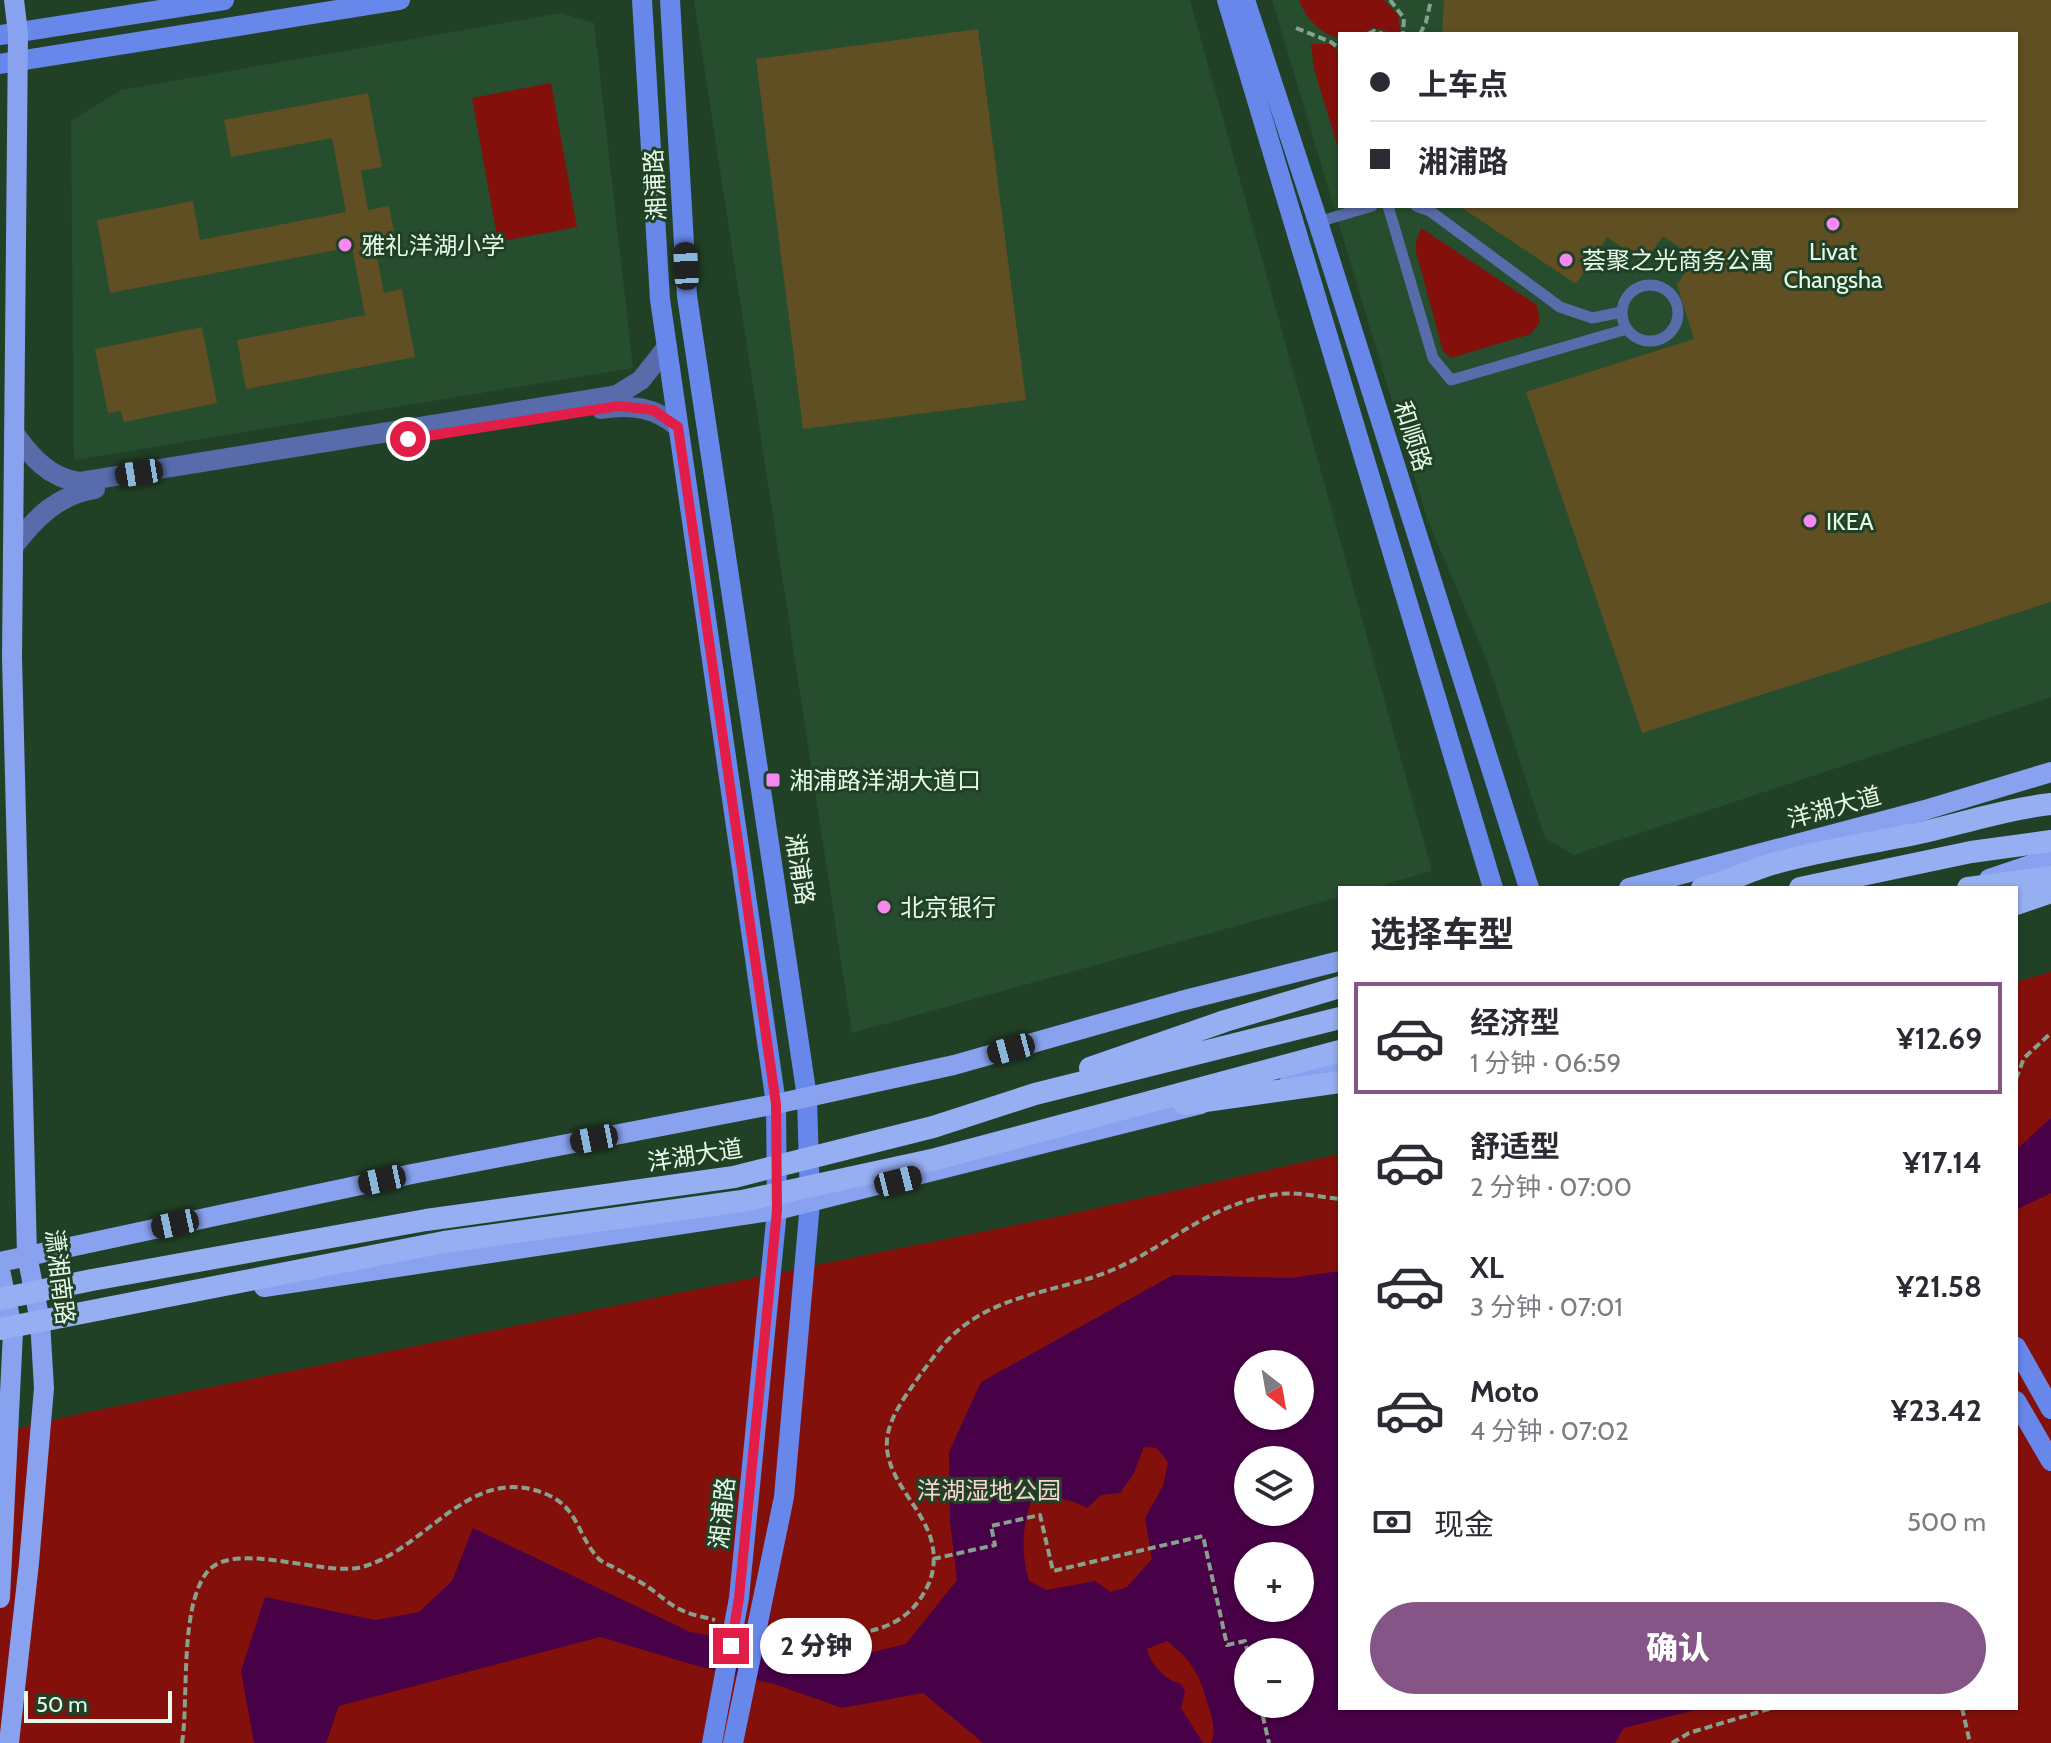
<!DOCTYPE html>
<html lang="zh">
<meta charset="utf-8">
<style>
body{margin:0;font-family:Cabin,"Noto Sans SC",sans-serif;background:#f2f2f3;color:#2b2b33;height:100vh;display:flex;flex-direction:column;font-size:30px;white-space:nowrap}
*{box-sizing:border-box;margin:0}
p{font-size:26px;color:#7c7c81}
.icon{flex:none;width:44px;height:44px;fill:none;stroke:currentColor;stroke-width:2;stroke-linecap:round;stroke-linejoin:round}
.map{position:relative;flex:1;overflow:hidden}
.details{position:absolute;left:1338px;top:886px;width:680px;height:824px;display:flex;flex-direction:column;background:#fff;border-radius:0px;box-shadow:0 2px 6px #0004}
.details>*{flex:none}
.top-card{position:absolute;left:1338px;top:32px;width:680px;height:176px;border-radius:0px;box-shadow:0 2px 6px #0004;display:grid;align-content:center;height:176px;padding:0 32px;background:#fff}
.needle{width:52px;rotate:149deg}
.controls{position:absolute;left:1234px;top:1350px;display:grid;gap:16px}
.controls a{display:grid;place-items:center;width:80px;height:80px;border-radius:50%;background:#fff;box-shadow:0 2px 6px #0004;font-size:40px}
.scale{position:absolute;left:24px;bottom:20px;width:148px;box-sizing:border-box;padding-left:8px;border:4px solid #e7fae9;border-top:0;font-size:22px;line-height:28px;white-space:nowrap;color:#e7fae9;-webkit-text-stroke:6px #214127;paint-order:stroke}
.end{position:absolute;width:36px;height:36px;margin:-18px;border:10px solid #e11d48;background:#fff;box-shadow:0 0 0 4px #fff}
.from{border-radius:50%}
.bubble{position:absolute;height:56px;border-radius:28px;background:#fff;box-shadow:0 2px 6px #0004;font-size:26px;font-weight:800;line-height:56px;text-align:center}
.car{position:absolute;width:24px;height:48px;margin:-24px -12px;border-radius:10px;box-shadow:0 0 6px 2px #0007;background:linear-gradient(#222 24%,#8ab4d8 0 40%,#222 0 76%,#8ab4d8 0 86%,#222 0)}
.top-card b{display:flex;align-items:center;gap:28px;height:76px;font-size:30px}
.top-card b+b{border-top:2px solid #e1e1e2}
.top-card i{width:20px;height:20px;background:#2b2b33}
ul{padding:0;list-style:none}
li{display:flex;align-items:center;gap:24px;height:112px;margin:0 16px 12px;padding:0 16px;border:4px solid transparent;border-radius:0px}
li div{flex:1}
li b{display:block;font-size:30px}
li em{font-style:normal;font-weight:800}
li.current{border-color:#865588}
li>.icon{width:72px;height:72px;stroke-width:1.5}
h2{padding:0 32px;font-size:36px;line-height:96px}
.pay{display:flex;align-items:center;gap:20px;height:88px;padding:0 32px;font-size:30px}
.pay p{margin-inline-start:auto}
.primary-button{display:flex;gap:16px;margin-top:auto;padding:16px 32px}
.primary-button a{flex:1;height:92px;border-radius:48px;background:#865588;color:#fff;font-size:32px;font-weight:800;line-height:92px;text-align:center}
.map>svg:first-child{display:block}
</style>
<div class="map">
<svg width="2051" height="1743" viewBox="0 0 2051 1743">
<rect width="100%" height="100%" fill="#214127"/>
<path fill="#264d2e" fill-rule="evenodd" d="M694,0H1190L1432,871L1372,888H1340V897L852,1033Z
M1272,0H2051V697L1574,855L1545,838L1488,663L1427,518ZM1340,34H2016V206H1340Z
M561,13L594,23L633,368L74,460L71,121L121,90Z"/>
<path fill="#84100b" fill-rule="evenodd" d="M1299,0H1384L1398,15L1401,34L1373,28L1360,34H1340V38C1322,36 1305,17 1299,0Z
M1311,44H1330L1340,52V154L1314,69Z
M551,83L577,227L498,242L472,98Z
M1421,228L1537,305L1540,322L1531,334L1451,358L1443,351L1416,252V242Z
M2051,972V1743H0V1433L83,1413L1075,1213L1340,1154V1708H2016V982ZM1248,1364H1300V1416H1248ZM1248,1460H1300V1512H1248ZM1248,1556H1300V1608H1248ZM1248,1652H1300V1704H1248Z"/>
<path fill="#480047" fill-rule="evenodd" d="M2051,1118V1193L2016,1210V1150Z
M1340,1271V1708H1703L1624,1728L1615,1743H1211C1216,1732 1213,1722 1210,1711C1200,1677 1196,1664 1167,1641L1147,1649C1151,1665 1165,1680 1181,1684L1185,1692L1181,1708L1203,1743H983L923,1693L842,1708L774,1684L694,1665L600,1637L339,1706L326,1743H254L241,1671L265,1597L375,1620L419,1612L452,1581L473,1528L690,1632L810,1652L856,1656L906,1644L957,1580L950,1521L949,1452L981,1382L1173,1275L1291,1278ZM1248,1364H1300V1416H1248ZM1144,1447L1157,1448L1168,1462L1163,1486L1145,1518L1152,1559L1127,1587L1111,1592L1095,1581L1047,1590L1029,1581C1021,1552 1022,1529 1031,1501C1052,1496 1068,1498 1087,1508L1101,1495L1120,1493L1133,1475ZM1248,1460H1300V1512H1248ZM1248,1556H1300V1608H1248ZM1248,1652H1300V1704H1248Z"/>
<path fill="#604f22" d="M1444,0H2051V602L1642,733L1526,392L1694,339L1677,285L1695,258L1663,236L1644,263L1607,237L1576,284L1459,206H2016V34H1442Z
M978,29L1026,400L803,429L756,59Z
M368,93L382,167L361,171L368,210L389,206L397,247L376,251L384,293L402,289L415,357L246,389L237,340L365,315L352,247L110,293L97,220L193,201L200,240L346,212L332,138L231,157L224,120Z
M202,327L217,403L124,422L121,411L108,413L95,349Z"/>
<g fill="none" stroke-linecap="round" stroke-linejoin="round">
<path stroke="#88a18c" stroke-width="4" stroke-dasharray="8 4" stroke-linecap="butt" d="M1390,0L1404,18L1403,34
M1296,28L1331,42L1340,49
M1368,34L1374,31L1383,34
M1420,34L1426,22L1431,0
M2016,1079L2024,1058L2051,1033
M933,1559L995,1545L991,1526L1040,1515L1053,1571L1203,1536L1227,1645L1245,1641L1248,1653
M775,1630C829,1636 898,1645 926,1589C936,1572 936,1549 928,1531C915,1499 880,1471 888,1433C893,1411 908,1393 920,1375C931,1361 942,1344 955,1333C997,1295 1054,1292 1105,1273C1167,1249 1208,1202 1280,1194C1299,1192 1321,1197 1340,1199
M1260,1704L1269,1743
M1962,1708L1970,1743
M182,1743C189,1699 179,1605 208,1571C235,1540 325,1577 362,1567C426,1550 470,1462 546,1494C579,1508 577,1535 598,1558C601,1562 609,1565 613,1567C624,1573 635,1579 645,1585C658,1593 671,1607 686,1612C695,1616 706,1617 715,1620
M1672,1743L1689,1733L1772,1708"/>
<path stroke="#586cab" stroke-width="11" d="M1388,206L1433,358L1451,380L1627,329
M1416,206L1430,211L1560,307L1592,318L1622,312
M1318,222L1372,206
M1622 313a28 28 0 1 1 56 0a28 28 0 1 1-56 0Z"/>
<path stroke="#586cab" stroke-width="20" d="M601,409C631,404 655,407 678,427
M14,433C31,457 50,478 79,482L617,395L641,380L667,347
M13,547C36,517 58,495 95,489"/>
<path stroke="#6887eb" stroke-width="20" d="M642,0L660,299L776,1104L777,1210L739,1598L712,1743
M670,0L687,296L807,1097L810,1203L784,1497L733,1743
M1227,0L1493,888
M1245,0L1318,222L1529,888
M0,35L224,0
M0,64L400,0
M2016,1347L2051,1409
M2016,1401L2051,1461"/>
<path stroke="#88a2ef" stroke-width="20" d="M1989,879L2051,858
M1629,888L1925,810L2051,772
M1290,1081L1340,1068
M0,1262L412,1174L776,1104L954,1065L1181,1001L1340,961
M0,1270L13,1332L0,1598
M264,1287L777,1210L1201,1104
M9,1743L29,1563L44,1388L40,1321L27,1255L12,657L18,33L14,0"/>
<path stroke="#96aef2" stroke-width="22" d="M1702,888C1727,883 1748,871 1772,864C1822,850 1873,843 1924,832C1966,822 2008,809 2051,804
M1800,888L1971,852L2051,841
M1968,888L2051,877
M2016,904L2051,892
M1090,1068L1225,1021L1340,987
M1184,1104L1340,1082
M0,1299L92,1280L426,1220L734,1177L933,1127L1035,1094L1340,1018
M0,1329L444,1242L742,1201L936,1159L1340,1051"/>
</g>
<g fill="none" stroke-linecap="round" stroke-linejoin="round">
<path stroke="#e11d48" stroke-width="10" d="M408,439L619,406L653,410L678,427L776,1104L777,1210L739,1598L731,1646"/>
</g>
<g fill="#f589ef" stroke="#214127" stroke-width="3">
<circle cx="1833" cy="224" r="8"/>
<circle cx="345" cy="245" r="8"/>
<circle cx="1566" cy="260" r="8"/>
<circle cx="1810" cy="521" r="8"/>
<rect x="765" y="772" width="16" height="16" rx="4"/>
<circle cx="884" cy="907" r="8"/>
</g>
<g text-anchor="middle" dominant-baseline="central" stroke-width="6" stroke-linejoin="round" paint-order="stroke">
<g font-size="24" fill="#e7fae9" stroke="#214127">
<text transform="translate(655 185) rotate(-93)">湘浦路</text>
<text transform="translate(1413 436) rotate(72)">和顺路</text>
<text transform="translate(1834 807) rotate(-15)">洋湖大道</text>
<text transform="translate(800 869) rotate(81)">湘浦路</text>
<text transform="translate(695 1155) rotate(-9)">洋湖大道</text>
<text transform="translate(60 1277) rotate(83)">潇湘南路</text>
<text transform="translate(722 1513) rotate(-84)">湘浦路</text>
</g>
<g font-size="24" fill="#e7fae9" stroke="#214127" text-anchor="start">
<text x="361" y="245">雅礼洋湖小学</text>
<text x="1833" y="251" text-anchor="middle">Livat<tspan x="1833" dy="28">Changsha</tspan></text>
<text x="1582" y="260">荟聚之光商务公寓</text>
<text x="1826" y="521">IKEA</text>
<text x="789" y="780">湘浦路洋湖大道口</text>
<text x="900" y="907">北京银行</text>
</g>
<g font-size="24" fill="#f9d6d1" stroke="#214127">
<text x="989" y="1490">洋湖湿地公园</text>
</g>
</g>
</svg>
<div class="controls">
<a><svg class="needle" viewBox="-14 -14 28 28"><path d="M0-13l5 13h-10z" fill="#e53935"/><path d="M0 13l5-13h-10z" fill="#7c7c81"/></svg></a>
<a><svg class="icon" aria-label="layers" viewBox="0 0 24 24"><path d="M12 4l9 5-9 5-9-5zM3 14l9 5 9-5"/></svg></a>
<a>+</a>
<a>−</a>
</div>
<div class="scale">50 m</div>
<i class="end from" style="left:408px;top:439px"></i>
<i class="end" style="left:731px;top:1646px"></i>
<div class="bubble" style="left:760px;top:1618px;width:112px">2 分钟</div>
<i class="car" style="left:686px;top:266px;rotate:357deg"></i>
<i class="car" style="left:139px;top:473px;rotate:261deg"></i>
<i class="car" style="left:1011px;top:1049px;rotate:255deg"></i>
<i class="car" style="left:594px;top:1139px;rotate:259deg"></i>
<i class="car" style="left:382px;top:1180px;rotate:258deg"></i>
<i class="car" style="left:898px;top:1181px;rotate:76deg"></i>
<i class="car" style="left:175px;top:1224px;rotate:258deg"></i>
<div class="top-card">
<b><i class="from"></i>上车点</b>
<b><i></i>湘浦路</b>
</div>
<section class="details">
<h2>选择车型</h2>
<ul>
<li class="current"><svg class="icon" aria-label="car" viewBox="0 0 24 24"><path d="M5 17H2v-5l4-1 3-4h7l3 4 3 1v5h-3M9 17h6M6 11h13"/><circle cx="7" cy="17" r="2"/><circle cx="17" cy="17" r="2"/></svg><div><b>经济型</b><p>1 分钟 · 06:59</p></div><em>¥12.69</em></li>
<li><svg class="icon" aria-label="car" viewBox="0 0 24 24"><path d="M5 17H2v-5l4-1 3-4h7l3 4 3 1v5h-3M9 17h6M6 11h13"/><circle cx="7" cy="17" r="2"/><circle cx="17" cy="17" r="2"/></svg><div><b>舒适型</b><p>2 分钟 · 07:00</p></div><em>¥17.14</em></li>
<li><svg class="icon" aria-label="car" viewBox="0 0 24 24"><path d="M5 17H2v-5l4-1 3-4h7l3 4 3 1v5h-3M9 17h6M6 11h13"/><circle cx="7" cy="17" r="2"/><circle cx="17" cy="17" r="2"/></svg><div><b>XL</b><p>3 分钟 · 07:01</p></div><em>¥21.58</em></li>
<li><svg class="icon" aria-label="car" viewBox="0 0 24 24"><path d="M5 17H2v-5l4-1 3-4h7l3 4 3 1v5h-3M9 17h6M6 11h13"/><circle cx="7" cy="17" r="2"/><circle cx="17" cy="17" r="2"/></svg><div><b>Moto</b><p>4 分钟 · 07:02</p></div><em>¥23.42</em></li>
</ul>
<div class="pay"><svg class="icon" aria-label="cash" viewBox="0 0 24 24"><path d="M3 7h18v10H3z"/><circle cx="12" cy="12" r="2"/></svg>现金<p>500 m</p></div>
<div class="primary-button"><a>确认</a></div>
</section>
</div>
